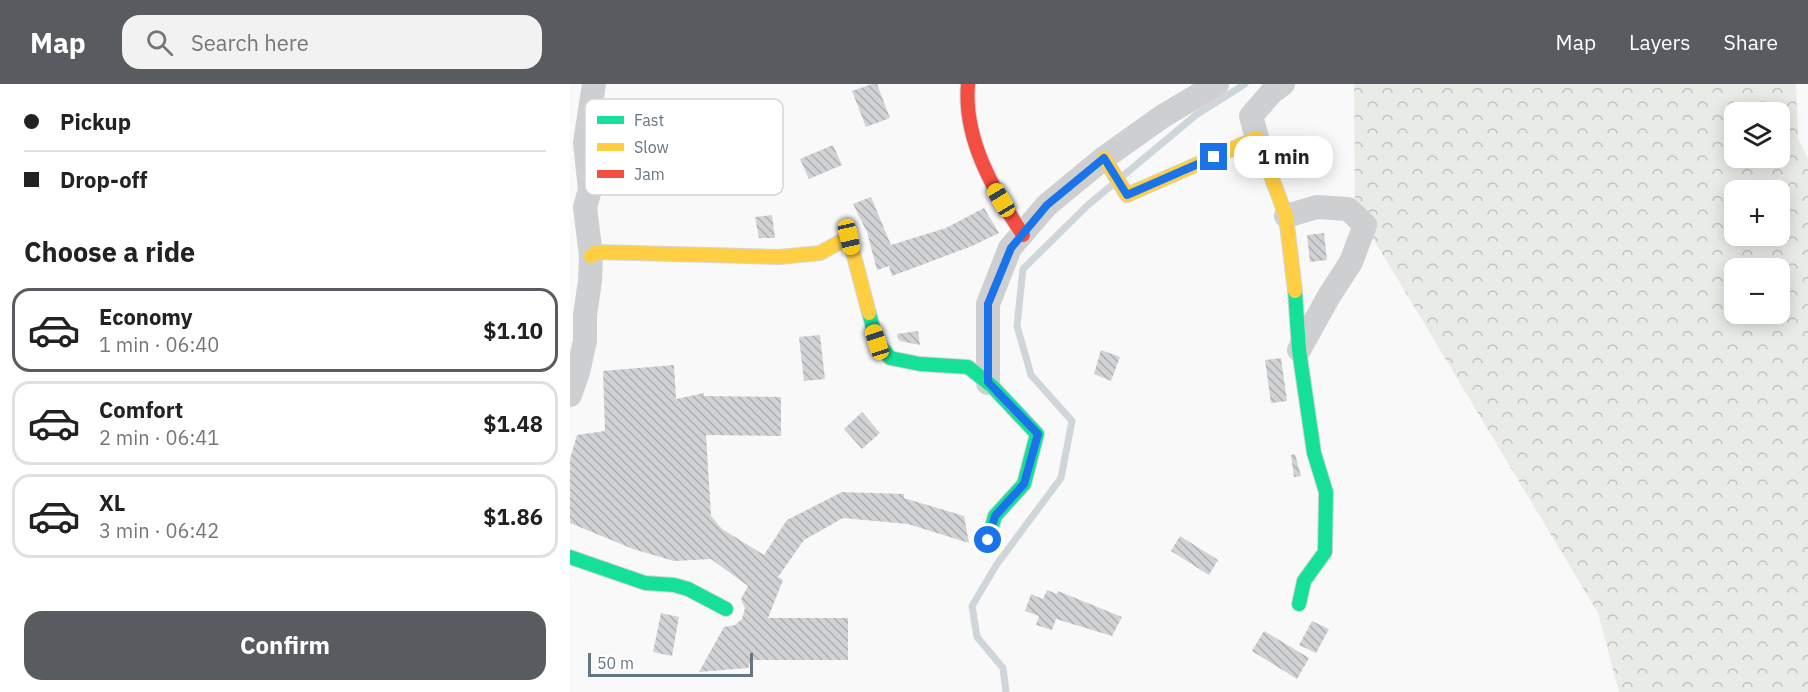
<!DOCTYPE html>
<meta charset="utf-8">
<style>
body{margin:0;font-family:"IBM Plex Sans",sans-serif;background:#f2f2f2;color:#222;height:100vh;display:flex;flex-direction:column;font-size:22px;white-space:nowrap}
*{box-sizing:border-box;margin:0}
p{font-size:20px;color:#767676}
.icon{flex:none;width:33px;height:33px;fill:none;stroke:currentColor;stroke-width:2;stroke-linecap:round;stroke-linejoin:round}
.map{position:relative;flex:1;overflow:hidden}
.details{display:flex;flex-direction:column;background:#fff;width:570px}
.details>*{flex:none}
.banner{display:grid;align-content:center;height:132px;padding:0 24px;background:#fff}
.controls{position:absolute;left:1154px;top:18px;display:grid;gap:12px}
.controls a{display:grid;place-items:center;width:66px;height:66px;border-radius:12px;background:#fff;box-shadow:0 3px 15px #0003;font-size:30px}
.scale{position:absolute;left:18px;bottom:15px;width:165px;box-sizing:border-box;padding-left:6px;border:3px solid #657683;border-top:0;font-size:16px;line-height:21px;white-space:nowrap;color:#657683;-webkit-text-stroke:4px #fff;paint-order:stroke}
.end{position:absolute;width:27px;height:27px;margin:-14px;border:8px solid #1a73e8;background:#fff;box-shadow:0 0 0 3px #fff}
.from{border-radius:50%}
.bubble{position:absolute;height:42px;border-radius:18px;background:#fff;box-shadow:0 3px 15px #0003;font-size:20px;font-weight:700;line-height:42px;text-align:center}
.car{position:absolute;width:18px;height:36px;margin:-18px -9px;border-radius:8px;box-shadow:0 0 4px 2px #0007;background:linear-gradient(#f5c518 24%,#345 0 40%,#f5c518 0 76%,#345 0 86%,#f5c518 0)}
.banner b{display:flex;align-items:center;gap:21px;height:57px;font-size:22px}
.banner b+b{border-top:2px solid #e0e0e0}
.banner i{width:15px;height:15px;background:#222}
ul{padding:0;list-style:none}
li{display:flex;align-items:center;gap:18px;height:84px;margin:0 12px 9px;padding:0 12px;border:3px solid #e0e0e0;border-radius:18px}
li div{flex:1}
li b{display:block;font-size:22px}
li em{font-style:normal;font-weight:700}
li.selected{border-color:#585c60}
li>.icon{width:54px;height:54px;stroke-width:1.5}
h2{padding:0 24px;font-size:27px;line-height:72px}
.button{display:flex;gap:12px;margin-top:auto;padding:12px 24px}
.button a{flex:1;height:69px;border-radius:18px;background:#585c60;color:#fff;font-size:24px;font-weight:700;line-height:69px;text-align:center}
header{display:flex;align-items:center;gap:36px;box-sizing:border-box;height:84px;padding:0 30px;background:#585c60;color:#fff}
header strong{font-size:28px}
nav{display:flex;gap:33px;margin-inline-start:auto;font-size:21px}
.search{width:420px;height:54px;background:#f2f2f2;display:flex;align-items:center;gap:15px;box-sizing:border-box;padding:0 21px;border-radius:18px;color:#767676;font-size:22px}
main{display:flex;flex:1;min-height:0}
.map>svg:first-child{display:block}
</style>
<header>
<strong>Map</strong>
<div class="search"><svg class="icon" aria-label="search" viewBox="0 0 24 24"><circle cx="10" cy="10" r="6"/><path d="M15 15l6 6"/></svg>Search here</div>
<nav><a>Map</a><a>Layers</a><a>Share</a></nav>
</header>
<main>
<section class="details">
<div class="banner">
<b><i class="from"></i>Pickup</b>
<b><i></i>Drop-off</b>
</div>
<h2>Choose a ride</h2>
<ul>
<li class="selected"><svg class="icon" aria-label="car" viewBox="0 0 24 24"><path d="M5 17H2v-5l4-1 3-4h7l3 4 3 1v5h-3M9 17h6M6 11h13"/><circle cx="7" cy="17" r="2"/><circle cx="17" cy="17" r="2"/></svg><div><b>Economy</b><p>1 min · 06:40</p></div><em>$1.10</em></li>
<li><svg class="icon" aria-label="car" viewBox="0 0 24 24"><path d="M5 17H2v-5l4-1 3-4h7l3 4 3 1v5h-3M9 17h6M6 11h13"/><circle cx="7" cy="17" r="2"/><circle cx="17" cy="17" r="2"/></svg><div><b>Comfort</b><p>2 min · 06:41</p></div><em>$1.48</em></li>
<li><svg class="icon" aria-label="car" viewBox="0 0 24 24"><path d="M5 17H2v-5l4-1 3-4h7l3 4 3 1v5h-3M9 17h6M6 11h13"/><circle cx="7" cy="17" r="2"/><circle cx="17" cy="17" r="2"/></svg><div><b>XL</b><p>3 min · 06:42</p></div><em>$1.86</em></li>
</ul>
<div class="button"><a>Confirm</a></div>
</section>
<div class="map">
<svg width="1238" height="608" viewBox="0 0 1238 608">
<defs>
<pattern id="forest-crowns" width="20" height="18" patternUnits="userSpaceOnUse" patternTransform="scale(1.5)"><rect width="20" height="18" fill="#e8ebe6"/><path d="M2 6a3 3 0 1 1 6 0M12 15a3 3 0 1 1 6 0" fill="none" stroke="#c0c3c0"/></pattern>
<pattern id="building-back-hatch" width="6" height="6" patternUnits="userSpaceOnUse" patternTransform="scale(1.5)"><rect width="6" height="6" fill="#d0d2d3"/><path d="M-1 5l2 2M0 0l6 6M5-1l2 2" fill="none" stroke="#acafb1"/></pattern>
</defs>
<rect width="100%" height="100%" fill="#f9f9f9"/>
<path fill="url(#forest-crowns)" fill-rule="evenodd" d="M784,0H1226L1228,55L1238,74V608H1049L1028,529L795,141L785,119ZM1164,28H1209V74H1164ZM1164,106H1209V152H1164ZM1164,184H1209V230H1164Z"/>
<g fill="none" stroke-linecap="round" stroke-linejoin="round">
<path stroke="#ced6d9" stroke-width="7" d="M554,91L626,31L675,0
M436,608L433,584L407,553L402,522L427,480L491,394L502,337L461,291L447,242L453,185L519,120L541,102"/>
</g>
<path fill="url(#building-back-hatch)" d="M302,0H307L320,34L296,43L282,7Z
M263,61L272,81L239,95L230,75Z
M301,113L321,161L376,144L414,124L429,149L402,162L322,192L319,182L307,186L297,148L283,120Z
M202,131L205,154H189L185,133Z
M754,149L757,176L740,178L737,151Z
M348,247L350,261L330,257L327,253V250Z
M250,251L255,295L234,297L229,253Z
M531,266L550,273L541,297L524,290Z
M711,274L717,317L701,319L695,276Z
M104,281L106,315L134,309V312L211,313V352L136,351L141,432L152,445L194,471L217,436L272,408L334,410V414L394,432L399,459L338,440L273,434L234,456L208,493L213,496L198,534H278V576H181L178,584L129,588L154,543L165,541L172,535L175,524L171,515L178,502L141,475L104,477L63,465L0,439V375L7,351L35,347L33,287Z
M292,328L310,349L292,365L274,345Z
M725,370L731,392L724,393L721,371Z
M610,452L648,476L639,491L601,467Z
M477,506L487,510L488,507L552,533L542,552L486,535L482,546L466,541L469,532L455,527L461,510L473,515Z
M91,529L109,533L102,572L83,568Z
M742,537L759,545L746,569L729,561Z
M694,547L739,574L727,595L682,567Z"/>
<g fill="none" stroke-linecap="round" stroke-linejoin="round">
<g stroke="#d5d6d7" stroke-width="16">
<path id="fast" d="M725,207L729,266L744,369L756,408L755,468L734,497L729,520
M299,229L307,258L320,274L350,280L398,283L422,302L467,350L454,400L425,432L418,456
M0,473L75,499L104,501L118,505L156,525"/>
</g>
<g stroke="#d5d6d7" stroke-width="16">
<path id="slow" d="M534,74L557,111L687,54L716,132L725,207
M21,172L27,168L209,173L250,169L279,153L299,229"/>
</g>
<g stroke="#d5d6d7" stroke-width="16">
<path id="jam" d="M398,0C393,55 424,107 453,151"/>
</g>
<path stroke="#cecfd0" stroke-width="24" d="M687,54L681,32L701,9L713,0
M716,132L747,123L778,125L795,141L781,178L759,212L729,266
M418,299V220L440,164L477,121L534,74L593,32L647,0
M0,311L8,288L15,257V231L20,197L21,172L15,123L20,106L15,59L24,0"/>
<use href="#fast" stroke="#16e098" stroke-width="14"/>
<use href="#slow" stroke="#ffcf43" stroke-width="14"/>
<use href="#jam" stroke="#f24e42" stroke-width="14"/>
</g>
<g fill="none" stroke-linecap="round" stroke-linejoin="round">
<path stroke="#1a73e8" stroke-width="8" d="M418,456L425,432L454,400L468,350L418,298V220L441,164L477,121L534,74L557,111L644,73"/>
</g>
<rect x="15" y="15" width="198" height="96" rx="9" fill="#fff" stroke="#d1d6da" stroke-width="1.5"/>
<rect x="27" y="32" width="27" height="8" fill="#16e098"/>
<rect x="27" y="59" width="27" height="8" fill="#ffcf43"/>
<rect x="27" y="86" width="27" height="8" fill="#f24e42"/>
<g font-size="16" fill="#657683">
<text x="64" y="42">Fast</text>
<text x="64" y="69">Slow</text>
<text x="64" y="96">Jam</text>
</g>
</svg>
<div class="controls">
<a><svg class="icon" aria-label="layers" viewBox="0 0 24 24"><path d="M12 4l9 5-9 5-9-5zM3 14l9 5 9-5"/></svg></a>
<a>+</a>
<a>−</a>
</div>
<div class="scale">50 m</div>
<i class="end from" style="left:418px;top:456px"></i>
<i class="end" style="left:644px;top:73px"></i>
<div class="bubble" style="left:664px;top:52px;width:99px">1 min</div>
<i class="car" style="left:431px;top:116px;rotate:329deg"></i>
<i class="car" style="left:279px;top:153px;rotate:167deg"></i>
<i class="car" style="left:307px;top:258px;rotate:342deg"></i>
</div>
</main>
